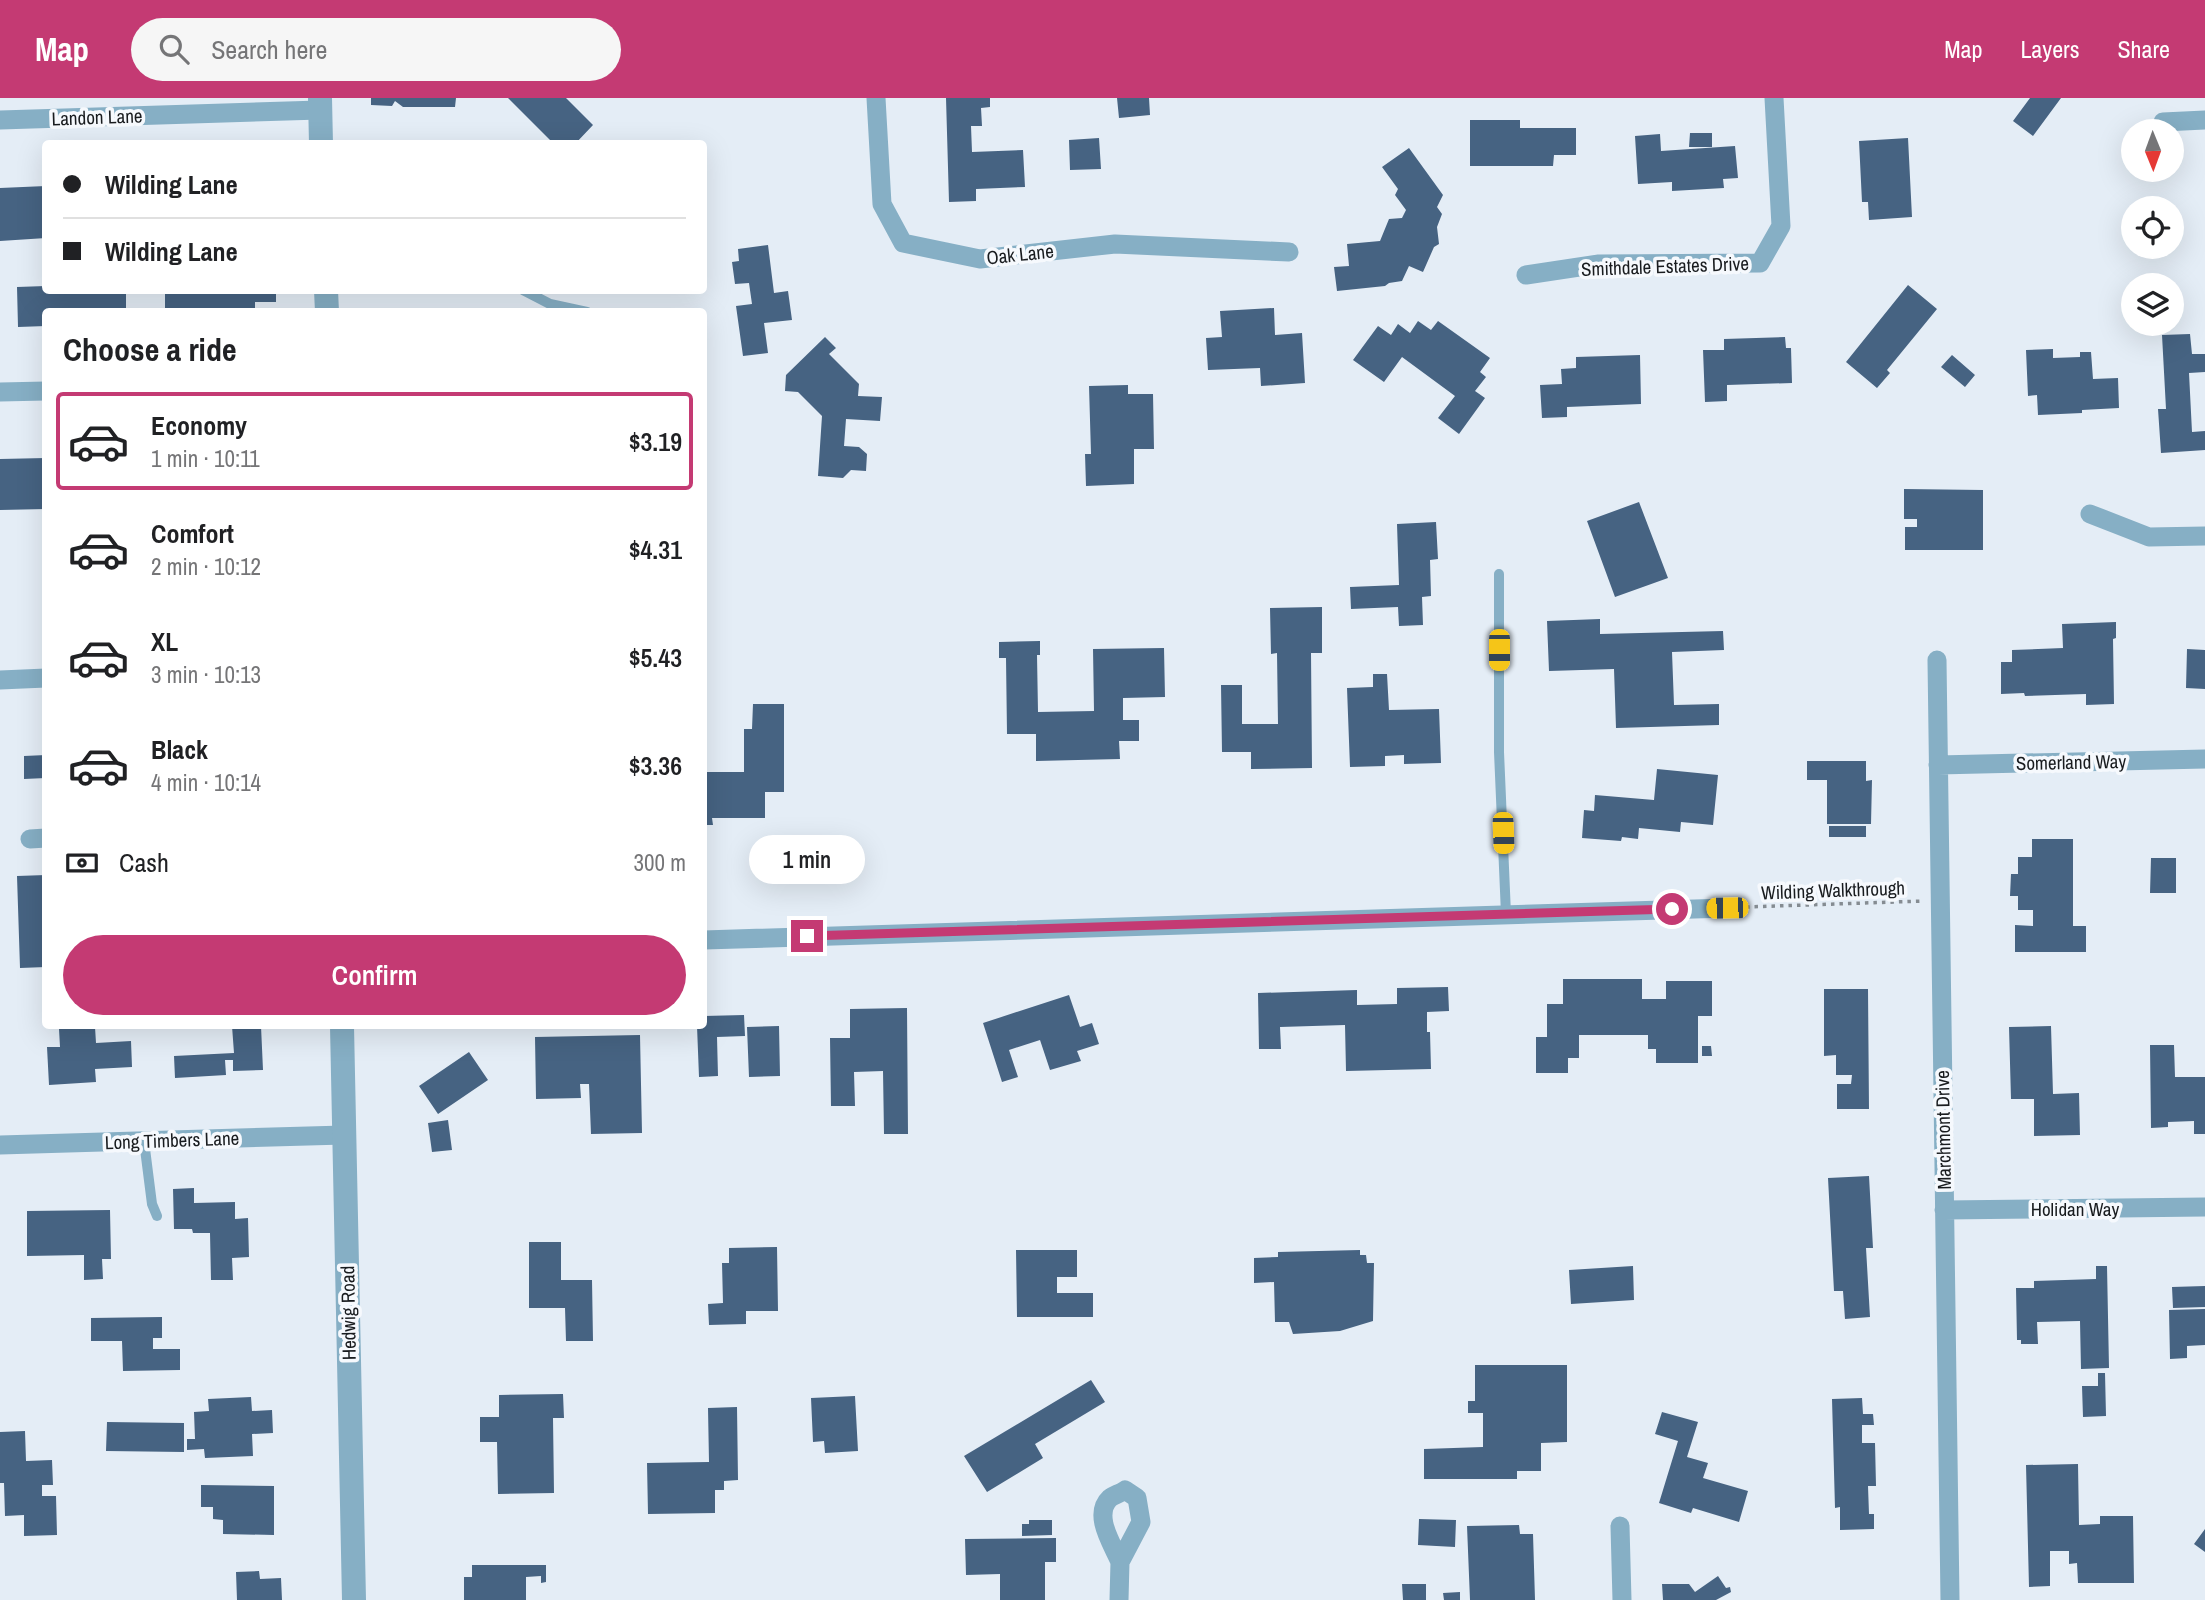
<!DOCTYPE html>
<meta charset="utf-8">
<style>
body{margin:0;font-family:"Archivo Narrow",sans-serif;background:#f6f6f6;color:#202124;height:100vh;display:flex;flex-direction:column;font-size:26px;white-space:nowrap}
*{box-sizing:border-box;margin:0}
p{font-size:23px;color:#757577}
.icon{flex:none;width:38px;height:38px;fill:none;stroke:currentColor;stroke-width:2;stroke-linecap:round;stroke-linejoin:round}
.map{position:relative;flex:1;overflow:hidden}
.details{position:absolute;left:42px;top:210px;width:665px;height:721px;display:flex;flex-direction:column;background:#fff;border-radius:7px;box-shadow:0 7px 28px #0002}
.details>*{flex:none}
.hud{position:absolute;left:42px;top:42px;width:665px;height:154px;border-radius:7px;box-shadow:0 7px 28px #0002;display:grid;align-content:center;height:154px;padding:0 21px;background:#fff}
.needle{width:46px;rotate:179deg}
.controls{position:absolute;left:2121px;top:21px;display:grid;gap:14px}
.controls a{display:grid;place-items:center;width:63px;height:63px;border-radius:50%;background:#fff;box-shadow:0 7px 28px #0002;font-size:35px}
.end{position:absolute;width:32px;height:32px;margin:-16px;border:9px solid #c43a73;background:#fff;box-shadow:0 0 0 4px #fff}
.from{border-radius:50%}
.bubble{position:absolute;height:49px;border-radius:24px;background:#fff;box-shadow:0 7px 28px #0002;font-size:23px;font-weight:600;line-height:49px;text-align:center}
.car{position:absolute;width:21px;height:42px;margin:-21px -10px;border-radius:9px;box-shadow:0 0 5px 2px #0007;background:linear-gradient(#f5c518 24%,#345 0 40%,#f5c518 0 76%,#345 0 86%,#f5c518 0)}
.hud b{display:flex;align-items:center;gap:24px;height:66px;font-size:26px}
.hud b+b{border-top:2px solid #e0e0e0}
.hud i{width:18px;height:18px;background:#202124}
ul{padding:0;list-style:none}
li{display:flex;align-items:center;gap:21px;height:98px;margin:0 14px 10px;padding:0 7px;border:4px solid transparent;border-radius:7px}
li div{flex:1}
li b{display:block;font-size:26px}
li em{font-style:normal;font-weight:600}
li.current{border-color:#c43a73}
li>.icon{width:63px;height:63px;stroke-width:1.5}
h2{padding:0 21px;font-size:32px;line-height:84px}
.pay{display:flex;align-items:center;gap:18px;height:77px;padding:0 21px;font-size:26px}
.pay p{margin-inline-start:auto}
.primary-button{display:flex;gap:14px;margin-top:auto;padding:14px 21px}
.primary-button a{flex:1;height:80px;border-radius:42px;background:#c43a73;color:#fff;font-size:28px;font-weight:600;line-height:80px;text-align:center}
header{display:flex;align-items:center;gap:42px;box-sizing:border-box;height:98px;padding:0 35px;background:#c43a73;color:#fff}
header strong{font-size:33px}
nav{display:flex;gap:38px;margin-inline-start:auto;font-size:24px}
.search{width:490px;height:63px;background:#f6f6f6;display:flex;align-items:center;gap:18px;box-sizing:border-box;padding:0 24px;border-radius:38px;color:#757577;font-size:26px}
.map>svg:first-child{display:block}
</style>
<header>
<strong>Map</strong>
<div class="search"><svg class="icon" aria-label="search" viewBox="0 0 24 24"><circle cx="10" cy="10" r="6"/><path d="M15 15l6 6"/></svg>Search here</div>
<nav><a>Map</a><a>Layers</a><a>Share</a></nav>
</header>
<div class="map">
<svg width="2205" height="1502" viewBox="0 0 2205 1502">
<rect width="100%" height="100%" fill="#e4edf6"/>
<path fill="#466382" d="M371,0H456L455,9H403L395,3L392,8L371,7Z
M508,0H566L593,27L575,46H554Z
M946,0H990V9L981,10L982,28H971L972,54L1023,52L1025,89L976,91V103L949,104Z
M1117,0H1149L1150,17L1119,20Z
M2030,0H2061L2033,38L2013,23Z
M1470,22H1520V30H1576V57H1554L1553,68H1470Z
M1690,35H1712V49H1689Z
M1660,36L1661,53L1735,48L1738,80L1723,81L1724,90L1672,93V84L1638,86L1635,38Z
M1099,40L1101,71L1070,72L1069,42Z
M1908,40L1912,119L1869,122L1868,104H1862L1859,43Z
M1409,50L1443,97L1437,109L1442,116L1437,129L1439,146L1434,149L1423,174L1409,168L1402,183L1389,185L1385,188L1337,193L1334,169L1349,168L1347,146L1380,143L1389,121L1402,120L1406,112L1395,97L1398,91L1382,69Z
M46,88V140L0,143V90Z
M768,147L774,195L788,193L792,222L764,225L768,255L743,258L736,208L752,206L749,185L735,186L732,164L739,163L738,151Z
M1908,187L1937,211L1887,272L1890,275L1877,290L1846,264Z
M46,188V192H126V214H46V228L18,229L17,189Z
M234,192H276V204H255V214H165V196H234Z
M1274,210L1275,237L1302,235L1305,285L1261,288L1260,270L1208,272L1206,240L1222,239L1220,213Z
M1418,223L1431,232L1438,223L1490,260L1480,274L1486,279L1475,293L1485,300L1459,336L1438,320L1455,298L1402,259L1384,284L1353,262L1378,228L1391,237L1398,226L1410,235Z
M2190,236L2192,256H2205V274L2189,275L2192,334L2205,333V352L2161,355L2158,311H2166L2162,237Z
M825,239L836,250L829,256L859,286L858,298L882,299L880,323L846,321L844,348L859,349L867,356L866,373L851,372L843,380L818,378L822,318L798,294L785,293L786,277Z
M1785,239L1786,250H1791L1792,285L1727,287V303L1705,304L1703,252H1724V241Z
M2053,251V260L2080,259V254H2091L2093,281L2118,280L2119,310L2082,312V315L2038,317L2037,297L2028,298L2026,252Z
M1640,257L1641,306L1567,309V319L1542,320L1540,287L1562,286L1561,271L1576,270V259Z
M1952,257L1975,277L1965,289L1941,269Z
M1128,287V296H1153L1154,351H1134V386L1086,388L1085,356H1091L1089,288Z
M46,360V411L0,412V361Z
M1904,391L1983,392V452H1905V429H1917V421H1904Z
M1639,404L1668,480L1615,499L1587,423Z
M1436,424L1438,461L1430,462L1431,498L1422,499L1423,527L1399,528L1398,509L1351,511L1350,489L1399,487L1397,426Z
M1322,509V555H1311L1312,670L1251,671V654H1222L1221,587H1242V626H1278L1277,555L1271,556L1270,510Z
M1600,521V536L1723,533L1724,552L1672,554L1674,607L1719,606V627L1616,630L1614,571L1549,573L1547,523Z
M2116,524V540L2113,541L2114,606L2086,607V596L2025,598L2024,595L2001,596V564H2012V552L2063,550L2062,526Z
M1040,543V557H1037L1038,614L1094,613L1093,551L1164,550L1165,599L1123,600V622H1139V643H1119L1120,661L1036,663V636H1007L1006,560H999V544Z
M2187,551L2205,552V591L2186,590Z
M1373,576H1387L1389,612L1439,611L1441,665L1404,666V657L1385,658V668L1350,669L1347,590L1373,589Z
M753,606H784V694H765V720H712L713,727H704V674H744V631H752Z
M46,657V680L24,681V658Z
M1807,663H1866V683L1872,682L1871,726H1827V682H1807Z
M1657,671L1718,677L1713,727L1681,724L1680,734L1639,730L1638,741L1622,739L1621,743L1582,740L1584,712L1594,713L1595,697L1654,702Z
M1829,728H1866V739H1829Z
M2032,741H2073V828H2086V854H2015V827L2033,828V812H2018V798H2010L2011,776H2018V759H2032Z
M2151,760H2176V795H2150Z
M46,777V869L20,870L17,778Z
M1563,881H1642V901H1666V883H1712V918H1698V965H1656V951H1648V937H1579V960H1568V975H1536V939H1547V906H1563Z
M1448,889L1449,913L1427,914V934H1430L1431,971L1346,973L1345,927L1280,929L1281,951H1259L1258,895L1357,892V907L1397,906V890Z
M1824,891H1868L1869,1011H1837V986H1851L1852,977H1836V957L1824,958Z
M1069,897L1080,929L1092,925L1099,946L1077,953L1081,963L1050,972L1040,942L1009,952L1018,979L1002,984L983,925Z
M907,910L908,1036H884L883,973L854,974L855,1008H831L830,940H850V911Z
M744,917L745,938L717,939L718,978L699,979L697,928H704V918Z
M232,928H261L263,972L233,973V962H225L226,977L175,980L174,958L234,955Z
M779,928L780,978L749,979L747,929Z
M2051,928L2053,996L2079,995L2080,1037L2034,1038V1001H2011L2009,929Z
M95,929L96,945L131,943L132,969L95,971L96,984L49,987L47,949H60L59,931Z
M640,937L642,1035L591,1036L589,986H580L581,1000L536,1001L535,939Z
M2150,947H2174L2175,979H2205V1036H2194V1023L2168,1024V1029L2151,1030Z
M1702,948H1711L1712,958H1702Z
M469,954L488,982L438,1016L419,988Z
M448,1022L452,1052L432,1054L428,1025Z
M1869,1078L1873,1150H1866L1870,1219L1845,1221L1843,1193H1834L1828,1080Z
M194,1090V1105L235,1104V1121L248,1120L249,1159L232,1160L233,1182H211L210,1135H193L192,1131H174L173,1091Z
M110,1112L111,1161H102L103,1181L84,1182V1157L27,1158V1113Z
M529,1144H561V1182H592L593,1243H566L565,1210H529Z
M777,1149L778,1213H746V1226L709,1227L708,1206L723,1205L722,1165H729V1150Z
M1016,1152H1077V1179H1057V1195H1093V1219H1017Z
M1360,1152V1157H1366L1367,1165H1374L1373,1223L1340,1233L1293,1236L1289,1224H1275L1274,1184L1254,1185V1160L1278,1159V1154Z
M1633,1168L1634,1202L1571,1206L1569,1172Z
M2096,1168H2107L2109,1270L2081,1271L2080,1223L2037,1224L2038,1246H2021V1242H2017L2016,1190H2034V1183L2096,1181Z
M2205,1188V1209L2173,1210L2172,1189Z
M2205,1211V1247L2187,1248V1260L2170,1261L2169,1212Z
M162,1219V1240H153V1251H180V1272L123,1273L122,1243H91V1220Z
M1475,1267H1567V1344L1541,1345V1373H1517V1381H1424V1351L1483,1349V1315H1468V1303H1475Z
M2098,1275H2105L2106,1318L2083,1319L2082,1288H2098Z
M1091,1282L1105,1304L1035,1346L1043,1360L987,1394L964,1358Z
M563,1296L564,1320H553L554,1395L498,1396L497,1344H480V1319H499V1297Z
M855,1298L858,1353L825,1355L824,1343L813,1344L811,1300Z
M251,1299L252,1313L272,1312L273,1335L252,1336L253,1358L205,1360L204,1351L187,1352V1341H195L194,1314L209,1313L208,1301Z
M1862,1300L1863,1316H1873L1874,1327H1862V1345H1875L1876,1388H1868L1869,1416H1874V1431L1840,1432V1409L1835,1410L1832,1301Z
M737,1309L738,1382L724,1383V1392H715V1415L648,1416L647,1365L709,1364L708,1310Z
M1662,1314L1698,1324L1687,1359L1708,1365L1703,1380L1748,1393L1739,1424L1693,1410L1691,1415L1659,1405L1678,1343L1655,1336Z
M107,1324L184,1325V1354L106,1353Z
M25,1333L26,1363L52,1362L53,1387H42V1398H56L57,1437L24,1438V1417L5,1418L4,1385H0V1334Z
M2078,1366L2079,1427L2100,1426V1418H2133L2134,1485H2078L2077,1465L2069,1466V1453H2050V1488L2029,1489L2026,1367Z
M201,1387L274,1388V1437L223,1436V1422L213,1421V1409H201Z
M1419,1421L1456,1422L1455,1449L1418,1447Z
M1029,1422H1052V1437L1022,1438V1426H1029Z
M1519,1427L1520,1436H1533L1535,1502H1470L1467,1428Z
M2205,1431V1454L2194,1446Z
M1056,1440V1464H1045V1502H1000V1476L966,1477L965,1441Z
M472,1467H546V1484L541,1485V1478L526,1479V1502H464V1479H472Z
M259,1473L260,1481L281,1480L282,1502H237L236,1474Z
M1718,1478L1726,1490L1730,1489L1731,1494L1716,1502H1663L1662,1486H1689L1695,1494Z
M1402,1486H1426V1502H1403Z
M1460,1494V1502H1444L1443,1495Z"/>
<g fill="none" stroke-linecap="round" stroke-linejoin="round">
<path stroke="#858c92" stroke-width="3.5" stroke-dasharray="3.5 5" stroke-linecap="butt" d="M1746,809L1924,803"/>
<path stroke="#86afc5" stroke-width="10" d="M523,192L550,206L587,214
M1499,476V654L1506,816
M144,1043L152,1106L157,1118"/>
<path stroke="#86afc5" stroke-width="19" d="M876,0L882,106L903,145L980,161L1115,146L1289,154
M0,22L320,12
M2163,24L2205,22
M1526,177L1599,166L1760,165L1781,128L1774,0
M0,294L46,293
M2090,416L2149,439L2205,438
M1937,562L1950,1502
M0,582L46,580
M1938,667L2205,661
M30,741L46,740
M704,842L1727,810
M0,1047L344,1037
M1944,1112L2205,1109
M1620,1428L1622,1502
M1119,1502L1120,1464L1141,1424L1137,1400L1125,1392C1121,1395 1114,1397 1110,1400C1092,1417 1113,1447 1120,1464"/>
<path stroke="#86afc5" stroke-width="24" d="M320,0L321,46
M326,192L327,214
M342,928L354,1502"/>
</g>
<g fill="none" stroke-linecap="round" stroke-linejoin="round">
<path stroke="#c43a73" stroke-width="9" d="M807,838L1672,811"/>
</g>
<g text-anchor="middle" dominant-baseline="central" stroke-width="7" stroke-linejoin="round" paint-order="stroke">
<g font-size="19" fill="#191c1f" stroke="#f6f9fd">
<text transform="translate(97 19) rotate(-2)">Landon Lane</text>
<text transform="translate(1020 156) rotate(-6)">Oak Lane</text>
<text transform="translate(1665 168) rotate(-2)">Smithdale Estates Drive</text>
<text transform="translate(2071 664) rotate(-1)">Somerland Way</text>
<text transform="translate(1833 792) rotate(-2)">Wilding Walkthrough</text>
<text transform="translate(1943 1032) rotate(-91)">Marchmont Drive</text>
<text transform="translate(172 1042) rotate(-2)">Long Timbers Lane</text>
<text x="2075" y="1111">Holidan Way</text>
<text transform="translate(348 1215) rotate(-91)">Hedwig Road</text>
</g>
</g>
</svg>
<div class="controls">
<a><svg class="needle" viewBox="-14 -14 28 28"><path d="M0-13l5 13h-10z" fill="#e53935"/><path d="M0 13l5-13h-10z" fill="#757577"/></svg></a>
<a><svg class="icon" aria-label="locate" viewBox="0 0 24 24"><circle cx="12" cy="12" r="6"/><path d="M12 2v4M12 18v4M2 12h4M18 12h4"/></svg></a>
<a><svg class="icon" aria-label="layers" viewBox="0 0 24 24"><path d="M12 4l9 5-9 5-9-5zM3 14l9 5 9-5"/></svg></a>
</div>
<i class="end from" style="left:1672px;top:811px"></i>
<i class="end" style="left:807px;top:838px"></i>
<div class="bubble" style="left:749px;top:737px;width:116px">1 min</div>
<i class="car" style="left:1499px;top:552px;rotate:180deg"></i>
<i class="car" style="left:1503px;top:735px;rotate:178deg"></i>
<i class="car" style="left:1727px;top:810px;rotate:269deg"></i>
<div class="hud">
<b><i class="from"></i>Wilding Lane</b>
<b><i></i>Wilding Lane</b>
</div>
<section class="details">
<h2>Choose a ride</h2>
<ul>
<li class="current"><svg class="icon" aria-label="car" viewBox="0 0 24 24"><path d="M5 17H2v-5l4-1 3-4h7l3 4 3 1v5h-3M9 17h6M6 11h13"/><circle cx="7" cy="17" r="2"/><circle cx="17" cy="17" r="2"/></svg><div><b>Economy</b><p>1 min · 10:11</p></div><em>$3.19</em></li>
<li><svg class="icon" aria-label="car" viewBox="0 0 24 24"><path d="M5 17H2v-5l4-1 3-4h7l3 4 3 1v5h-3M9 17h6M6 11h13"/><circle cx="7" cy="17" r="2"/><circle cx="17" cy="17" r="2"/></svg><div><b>Comfort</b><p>2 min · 10:12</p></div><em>$4.31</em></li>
<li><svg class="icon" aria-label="car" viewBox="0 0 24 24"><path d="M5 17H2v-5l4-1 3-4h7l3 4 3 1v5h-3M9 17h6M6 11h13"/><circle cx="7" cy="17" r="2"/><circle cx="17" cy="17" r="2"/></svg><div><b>XL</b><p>3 min · 10:13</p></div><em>$5.43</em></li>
<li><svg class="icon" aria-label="car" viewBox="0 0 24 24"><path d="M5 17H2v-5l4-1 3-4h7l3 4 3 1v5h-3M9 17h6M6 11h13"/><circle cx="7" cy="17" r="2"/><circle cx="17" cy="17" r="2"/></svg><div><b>Black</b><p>4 min · 10:14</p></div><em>$3.36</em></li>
</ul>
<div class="pay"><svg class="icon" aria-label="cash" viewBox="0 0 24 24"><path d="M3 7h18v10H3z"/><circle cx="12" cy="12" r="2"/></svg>Cash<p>300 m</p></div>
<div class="primary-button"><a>Confirm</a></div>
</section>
</div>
